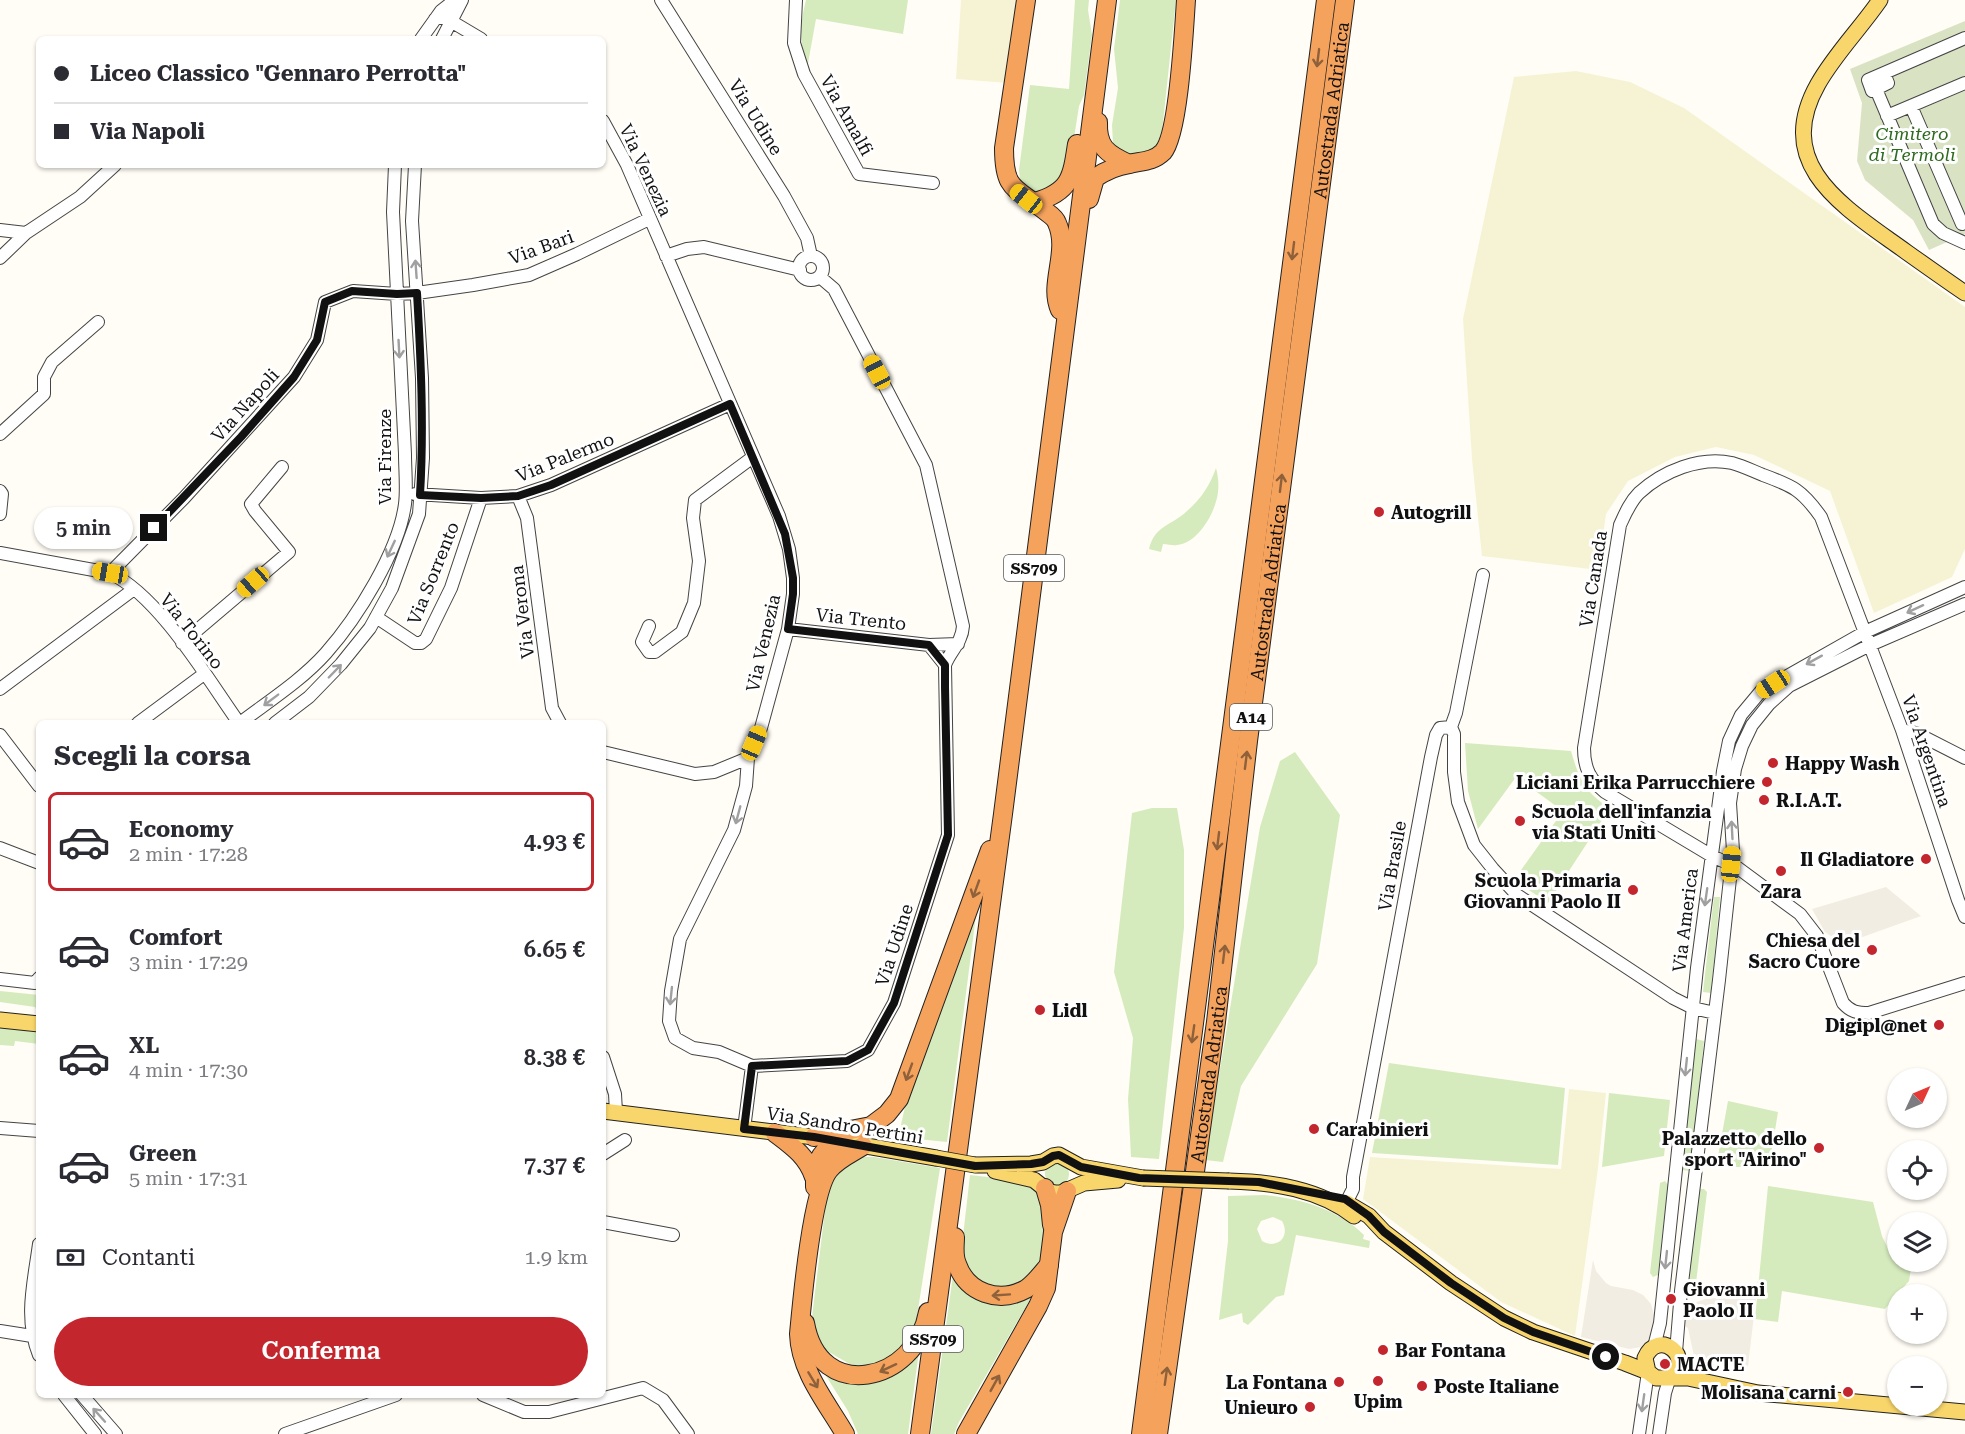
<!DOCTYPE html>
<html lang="it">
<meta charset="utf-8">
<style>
body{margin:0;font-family:"Roboto Serif",serif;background:#f2f2f3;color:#2b2b33;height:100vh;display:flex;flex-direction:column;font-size:22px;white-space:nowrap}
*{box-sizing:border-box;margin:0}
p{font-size:20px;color:#7c7c81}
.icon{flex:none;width:33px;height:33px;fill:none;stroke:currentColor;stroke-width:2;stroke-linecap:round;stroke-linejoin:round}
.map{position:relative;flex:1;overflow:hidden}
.details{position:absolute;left:36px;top:720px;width:570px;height:678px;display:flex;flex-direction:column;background:#fff;border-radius:9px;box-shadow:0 2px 4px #0004}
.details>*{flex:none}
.hud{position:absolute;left:36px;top:36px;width:570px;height:132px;border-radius:9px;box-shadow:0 2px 4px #0004;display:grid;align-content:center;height:132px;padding:0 18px;background:#fff}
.needle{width:39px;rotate:46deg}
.fabs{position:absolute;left:1887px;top:1068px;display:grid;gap:12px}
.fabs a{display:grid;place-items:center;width:60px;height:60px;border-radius:50%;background:#fff;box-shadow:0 2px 4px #0004;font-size:30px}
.end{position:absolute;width:27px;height:27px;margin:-14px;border:8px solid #111;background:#fff;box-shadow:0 0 0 3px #fff}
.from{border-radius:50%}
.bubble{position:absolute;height:42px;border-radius:21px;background:#fff;box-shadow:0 2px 4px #0004;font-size:20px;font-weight:600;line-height:42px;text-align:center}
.car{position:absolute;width:18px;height:36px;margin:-18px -9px;border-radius:8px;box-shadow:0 0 4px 2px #0007;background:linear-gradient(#f5c518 24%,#345 0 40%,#f5c518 0 76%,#345 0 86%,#f5c518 0)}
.hud b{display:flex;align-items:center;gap:21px;height:57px;font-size:22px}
.hud b+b{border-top:2px solid #e1e1e2}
.hud i{width:15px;height:15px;background:#2b2b33}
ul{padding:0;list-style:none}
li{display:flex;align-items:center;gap:18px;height:99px;margin:0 12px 9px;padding:0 6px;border:3px solid transparent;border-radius:9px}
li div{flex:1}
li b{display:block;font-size:22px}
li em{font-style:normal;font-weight:600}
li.on{border-color:#c4262e}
li>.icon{width:54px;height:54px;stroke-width:1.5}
h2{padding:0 18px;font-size:27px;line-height:72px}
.pay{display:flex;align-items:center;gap:15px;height:66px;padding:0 18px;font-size:22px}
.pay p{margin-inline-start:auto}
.cta{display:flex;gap:12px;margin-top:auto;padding:12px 18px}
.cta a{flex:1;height:69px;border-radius:36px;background:#c4262e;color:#fff;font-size:24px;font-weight:600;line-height:69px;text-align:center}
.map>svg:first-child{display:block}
</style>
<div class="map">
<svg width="1965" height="1434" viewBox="0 0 1965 1434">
<rect width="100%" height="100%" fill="#fffdf5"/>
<path fill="#f6f3d4" d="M961,0H1021L1008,83L956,79Z
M1576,71L1630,82L1684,108L1965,307V549L1952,577L1874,613L1830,491L1754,455L1716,447L1675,457L1628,481L1606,514L1598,570L1482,556L1472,459L1463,319L1514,77Z
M1569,1089L1606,1093L1598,1168L1575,1336L1501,1302L1363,1199L1370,1157L1561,1169Z"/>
<path fill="#d5ebbd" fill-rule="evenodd" d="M806,0H908L903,34L816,19L807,69C800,41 799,28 806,0Z
M1075,0H1089L1088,10L1092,35L1084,95L1079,106L1069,170L1046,196L1026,189L1020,180L1019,170L1030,85L1069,89Z
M1120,0H1176L1161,141L1152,153L1138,158L1124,154L1113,143L1112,125L1118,88L1114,49Z
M1216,468C1218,476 1219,483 1218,492C1216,511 1199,543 1177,545C1173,546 1168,544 1163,544L1161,552L1149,549C1155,525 1171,526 1187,511C1201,499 1210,485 1216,468Z
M1465,743L1571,751C1579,779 1585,793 1610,808L1548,903L1514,880L1563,811L1516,777L1478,829L1468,791Z
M1295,752L1340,815L1317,964L1241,1086L1223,1162L1205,1160L1260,827L1280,761Z
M1152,808H1177L1184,850V928L1159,1159L1131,1157L1128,1099L1133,1038L1114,972L1132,813Z
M1714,897H1720L1711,993L1703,992Z
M977,907L947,1142L908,1138L901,1125L906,1102Z
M0,991L39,995V1014L35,1007L0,1002Z
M0,1027L39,1033V1044L15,1041L14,1046L0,1045Z
M1696,1039L1704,1041L1690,1171L1682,1170Z
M1389,1063L1565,1088L1558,1165L1372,1153Z
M1609,1093L1670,1100L1664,1156L1602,1167Z
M1728,1101L1778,1112L1769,1167H1716Z
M860,1157H874L940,1168L915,1329L902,1351L870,1367L853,1366L822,1348L815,1331L812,1317L828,1186L833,1175Z
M1045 1174a12 12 0 1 1 24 0a12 12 0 1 1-24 0Z
M970,1175L1022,1181L1042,1194L1047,1234L1037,1269L1016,1288H986L972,1278L962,1260V1245Z
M1665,1181L1668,1185L1658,1275L1653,1277L1650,1273L1660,1183Z
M1768,1186L1873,1202L1882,1236L1891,1255L1897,1257L1898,1262H1912L1909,1281L1885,1309L1782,1291L1778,1322L1755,1319Z
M1701,1189H1704L1707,1192L1696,1283L1692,1285L1688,1281L1699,1191Z
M1265,1195C1300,1199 1338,1209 1364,1235L1363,1239L1370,1241L1369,1248L1296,1235L1284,1295L1276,1297L1248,1325L1243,1322L1242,1313L1219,1320L1228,1241V1196ZM1273,1217L1282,1221C1291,1237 1277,1250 1262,1241L1257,1229L1261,1221Z
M953,1275L970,1293L1035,1291L959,1422L954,1434H931Z
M919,1351L908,1434H858L848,1411L813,1355L838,1377Z"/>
<path fill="#d9e3c4" d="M1965,21V234L1929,250L1913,220L1865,180L1857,161L1862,103L1850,69Z"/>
<path fill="#f1ede2" d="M1886,887L1921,916L1843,944L1825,932L1812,909Z
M1593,1260L1596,1271L1606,1283L1611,1286L1633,1290L1643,1295L1651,1304L1654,1315L1651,1336L1649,1343L1642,1347L1629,1349L1581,1337Z
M1758,1281L1748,1366L1706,1360L1694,1356L1688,1328L1682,1325L1684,1316L1690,1308L1697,1302L1708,1298L1735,1299L1742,1297L1752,1289Z"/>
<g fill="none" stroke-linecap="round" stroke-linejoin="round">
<g stroke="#444" stroke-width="14">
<path id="minor" d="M661,0L784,196L807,238L811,256
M796,0L794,43L804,74L859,174L933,183
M435,19L444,17L481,39
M421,39L441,11L455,0
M442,39L462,0
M1884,73L1888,83L1876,89L1933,224L1943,233L1965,243
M1876,89L1872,91L1868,80L1965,38
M1911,106L1962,224
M1887,116L1965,83
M603,121L627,165L779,516L789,549L793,578V594L788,629L761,728L748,758L746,786L734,830L680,939L671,991L669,1021L675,1038L693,1048L719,1052L752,1066L847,1061L868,1050L894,1003L948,835L945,665L929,645
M0,230L26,233
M666,256L687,249L704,247L800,270
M799 268a12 12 0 1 1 24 0a12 12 0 1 1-24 0Z
M0,258L26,233L80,197L115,165
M820,277L834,289L926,465L963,626C962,643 950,651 945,665
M0,434L44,394V377L52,362L98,322
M0,491L2,494L0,514
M415,494L481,498L518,496L551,485L730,404
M518,496L527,518L552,708L560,723
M0,553L110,573C159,596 207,678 239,723
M110,573L184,498L294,377L317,340L325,302L353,291L397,294L417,293L473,285L529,275L577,254L649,219
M376,617L415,643H421L426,639L451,588L481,498
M649,626L642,642L649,652H655L682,632L694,603L699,561L693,518L695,500L753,457
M788,629L929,645L958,644
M182,643L289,552L255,511L251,504L282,467
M0,689L134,589
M138,723L204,674
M240,723C269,701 302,680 326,653C357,618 399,551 405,504C407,488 405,470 405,454L393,212L395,165
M275,723L309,697L341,664L370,628L392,588L419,514L423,458L422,378L412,221L415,165
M1451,727L1454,734V772L1458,802L1474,845L1493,869L1517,895L1673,998L1693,1008L1715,1013
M1451,727L1456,713L1483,575
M1902,730L1916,733L1965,758
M0,735L39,786
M603,752L695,774L714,772L748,758
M0,848L39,863
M1965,917L1958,900L1902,730L1821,517C1802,490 1793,486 1763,475C1753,471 1743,466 1732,463C1700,456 1663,471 1639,493C1630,502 1625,514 1620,525L1584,748C1584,768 1590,780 1605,792L1712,856L1738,868L1800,914L1817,936L1843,1003C1851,1012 1857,1013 1869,1013L1965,983
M0,979L35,983L39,978
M603,1057L615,1094L616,1112
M0,1128L39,1131
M744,1129L752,1066
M603,1154L625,1140
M1347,1201L1353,1189V1177L1431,757L1436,735L1440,728L1451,727
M603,1222L673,1235
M39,1244C34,1282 24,1318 39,1355
M0,1331L32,1336L37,1334
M1654,1347L1660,1323L1697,968L1723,771L1729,741L1741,715L1761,691L1865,632L1965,587
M1676,1352L1681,1291L1719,980L1733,851L1730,803L1735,769L1742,746L1752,725L1769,704L1789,686L1870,645L1965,604
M64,1395L95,1434
M82,1395L116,1434
M483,1395L524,1412H549L643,1388L663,1400L688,1434
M285,1434L396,1395
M1639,1434L1648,1372
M1659,1434L1665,1393L1670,1377"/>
</g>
<g stroke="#222" stroke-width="17">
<path id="major" d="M1880,0C1860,29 1835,54 1818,84C1775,160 1835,201 1891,241C1915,258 1940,276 1965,293
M0,1020L39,1024
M603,1111L814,1137L936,1158
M975,1165L1031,1164L1043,1162L1053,1156L1059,1155L1081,1167L1143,1178
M995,1171L1034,1180L1049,1192L1055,1193H1061L1084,1183L1118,1180
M1229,1181C1273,1182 1319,1189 1354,1216
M1347,1203L1369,1216L1384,1232L1451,1283L1504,1318L1533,1332L1625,1363L1648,1372L1656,1378H1688L1758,1393L1965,1412
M1648,1372L1645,1358C1658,1327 1696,1358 1670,1377"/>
</g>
<g stroke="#222" stroke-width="20">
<g id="highway">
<path d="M1026,0L1004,148C1004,191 1015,187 1044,210C1049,214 1055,217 1057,223C1070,252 1048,284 1060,310"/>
<path d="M1098,122C1097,147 1107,154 1129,164"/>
<path d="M1089,199L1095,178C1105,171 1116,166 1129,164C1141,161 1153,162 1163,152C1179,134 1184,28 1186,0"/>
<path d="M1035,202C1070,192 1072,178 1077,144"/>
<path d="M775,1133C792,1146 807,1156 814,1177"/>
<path d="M814,1137L871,1126L887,1114L899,1099L990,850"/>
<path d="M815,1187C814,1164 818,1154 837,1141"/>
<path d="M1045,1188L1050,1205L1052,1225"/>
<path d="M955,1237C955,1246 953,1255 957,1264C967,1293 999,1304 1026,1289C1035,1283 1042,1273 1049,1265"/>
<path d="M805,1323C819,1404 916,1383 928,1312"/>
<path d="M845,1434C827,1403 800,1371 799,1334C802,1302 812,1191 829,1170C838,1159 852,1153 863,1146"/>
<path d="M920,1434L1003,814L1107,0"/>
<path d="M966,1434L1038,1306L1046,1288L1053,1232L1067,1191"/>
<path d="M1141,1434L1326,0"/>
<path id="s1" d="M1158,1434L1216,1022L1248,741L1345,0"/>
</g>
</g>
<use href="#minor" stroke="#fff" stroke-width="12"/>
<use href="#major" stroke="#f9d66b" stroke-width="15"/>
<use href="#highway" stroke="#f5a25d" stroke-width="18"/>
<g stroke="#222" stroke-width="17" stroke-linecap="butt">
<path id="major-bridge" d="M936,1158L975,1165
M1143,1178L1229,1181"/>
</g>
<use href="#major-bridge" stroke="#f9d66b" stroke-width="15"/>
</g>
<defs><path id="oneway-shaft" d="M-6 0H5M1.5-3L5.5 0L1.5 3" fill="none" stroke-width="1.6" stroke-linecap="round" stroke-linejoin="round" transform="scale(1.5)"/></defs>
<g stroke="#8e613b">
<use href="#oneway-shaft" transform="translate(1318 58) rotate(97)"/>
<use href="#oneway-shaft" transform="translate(1293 251) rotate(97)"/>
<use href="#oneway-shaft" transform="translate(1281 483) rotate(-83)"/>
<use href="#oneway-shaft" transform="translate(1246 760) rotate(-83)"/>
<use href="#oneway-shaft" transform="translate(1218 841) rotate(97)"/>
<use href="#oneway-shaft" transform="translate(976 889) rotate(110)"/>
<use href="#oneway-shaft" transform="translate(1224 954) rotate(-83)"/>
<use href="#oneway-shaft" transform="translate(1193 1034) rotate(98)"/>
<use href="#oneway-shaft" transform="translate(909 1072) rotate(110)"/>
<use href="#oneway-shaft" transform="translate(1001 1295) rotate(176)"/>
<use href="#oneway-shaft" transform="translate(888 1368) rotate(155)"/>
<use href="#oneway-shaft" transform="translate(1166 1376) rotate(-82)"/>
<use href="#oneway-shaft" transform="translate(813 1380) rotate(59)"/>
<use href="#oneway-shaft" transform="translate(995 1383) rotate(-61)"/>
</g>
<g stroke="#a0a0a0">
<use href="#oneway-shaft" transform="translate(416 269) rotate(-94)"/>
<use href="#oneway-shaft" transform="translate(399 349) rotate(87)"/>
<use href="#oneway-shaft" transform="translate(391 549) rotate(115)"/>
<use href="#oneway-shaft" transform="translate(1915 609) rotate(155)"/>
<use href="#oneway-shaft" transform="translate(1814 660) rotate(151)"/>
<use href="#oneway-shaft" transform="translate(335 671) rotate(-46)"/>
<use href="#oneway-shaft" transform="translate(271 700) rotate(143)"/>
<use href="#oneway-shaft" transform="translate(738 815) rotate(105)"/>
<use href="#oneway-shaft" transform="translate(1732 830) rotate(-93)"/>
<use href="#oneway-shaft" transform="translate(1706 897) rotate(98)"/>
<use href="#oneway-shaft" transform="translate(671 996) rotate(96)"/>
<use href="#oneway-shaft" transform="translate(1686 1067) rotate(96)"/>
<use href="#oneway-shaft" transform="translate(1666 1260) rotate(96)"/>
<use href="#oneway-shaft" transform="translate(1643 1403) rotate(98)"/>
<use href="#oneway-shaft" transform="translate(99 1415) rotate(-132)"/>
</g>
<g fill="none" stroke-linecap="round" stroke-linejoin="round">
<path stroke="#111" stroke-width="8" d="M154,528L241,437L294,377L317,340L325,302L352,291L397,294L417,293C421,361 424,428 420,495L481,498L518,496L551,485L730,404L785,534L793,578V594L788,629L929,645L945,665V687L948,835L894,1003L868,1050L847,1061L752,1066L744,1129L814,1137L975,1166L1031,1164L1043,1162L1053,1156L1059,1155L1081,1167L1139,1178L1259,1182L1345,1199L1369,1216L1384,1232L1451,1283L1504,1318L1533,1332L1606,1357"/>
</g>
<g fill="#c4262e" stroke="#fff" stroke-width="2">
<circle cx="1379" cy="512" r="6"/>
<circle cx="1773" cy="763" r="6"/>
<circle cx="1767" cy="782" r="6"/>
<circle cx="1764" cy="800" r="6"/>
<circle cx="1520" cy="821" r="6"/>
<circle cx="1926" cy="859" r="6"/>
<circle cx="1781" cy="871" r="6"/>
<circle cx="1633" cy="890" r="6"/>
<circle cx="1872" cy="950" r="6"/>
<circle cx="1040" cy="1010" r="6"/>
<circle cx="1939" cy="1025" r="6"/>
<circle cx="1314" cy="1129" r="6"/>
<circle cx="1819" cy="1148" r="6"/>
<circle cx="1671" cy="1299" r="6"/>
<circle cx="1383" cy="1350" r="6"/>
<circle cx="1665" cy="1364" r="6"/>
<circle cx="1378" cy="1381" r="6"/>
<circle cx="1339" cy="1382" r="6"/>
<circle cx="1422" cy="1386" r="6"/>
<circle cx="1848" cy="1392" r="6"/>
<circle cx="1310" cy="1407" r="6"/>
</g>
<g text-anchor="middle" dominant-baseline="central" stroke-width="6" stroke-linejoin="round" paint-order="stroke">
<g fill="#fff" stroke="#585858" stroke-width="1.5">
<rect x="1004" y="555" width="60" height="26" rx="4.5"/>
<rect x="1230" y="704" width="42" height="26" rx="4.5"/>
<rect x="903" y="1326" width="60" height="26" rx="4.5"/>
</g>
<g font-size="16" font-weight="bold" fill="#111">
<text x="1034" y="568">SS709</text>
<text x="1251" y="717">A14</text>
<text x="933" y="1339">SS709</text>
</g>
<g font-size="18" fill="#111" stroke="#fff">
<text stroke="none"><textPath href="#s1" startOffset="1335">Autostrada Adriatica</textPath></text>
<text transform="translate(847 115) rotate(61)">Via Amalfi</text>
<text transform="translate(756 117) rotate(58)">Via Udine</text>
<text transform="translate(646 170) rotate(65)">Via Venezia</text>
<text transform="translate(541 247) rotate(-20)">Via Bari</text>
<text transform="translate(245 405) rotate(-48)">Via Napoli</text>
<text transform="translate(384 457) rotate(-90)">Via Firenze</text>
<text transform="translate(565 457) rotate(-22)">Via Palermo</text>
<text transform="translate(433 573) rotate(-68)">Via Sorrento</text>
<text transform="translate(1593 579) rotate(-81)">Via Canada</text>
<text stroke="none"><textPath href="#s1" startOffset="849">Autostrada Adriatica</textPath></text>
<text transform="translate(522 612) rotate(-97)">Via Verona</text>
<text transform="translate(861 619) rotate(6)">Via Trento</text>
<text transform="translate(192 631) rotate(52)">Via Torino</text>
<text transform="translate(763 643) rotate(-77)">Via Venezia</text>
<text transform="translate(1927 751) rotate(71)">Via Argentina</text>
<text transform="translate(1392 866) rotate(-80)">Via Brasile</text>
<text transform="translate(1685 920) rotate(-83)">Via America</text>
<text transform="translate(894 945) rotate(-72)">Via Udine</text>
<text stroke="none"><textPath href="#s1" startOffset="363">Autostrada Adriatica</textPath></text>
<text transform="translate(845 1125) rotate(9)">Via Sandro Pertini</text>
</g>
<g font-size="18" font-style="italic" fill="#2f6b1f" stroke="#fff">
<text x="1912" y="133">Cimitero<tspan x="1912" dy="21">di Termoli</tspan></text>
</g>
<g font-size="18" font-weight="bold" fill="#111" stroke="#fff" text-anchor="start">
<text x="1391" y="512">Autogrill</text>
<text x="1785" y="763">Happy Wash</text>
<text x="1755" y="782" text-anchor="end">Liciani Erika Parrucchiere</text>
<text x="1776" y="800">R.I.A.T.</text>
<text x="1532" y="811">Scuola dell'infanzia<tspan x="1532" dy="21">via Stati Uniti</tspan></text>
<text x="1914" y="859" text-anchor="end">Il Gladiatore</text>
<text x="1621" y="880" text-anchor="end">Scuola Primaria<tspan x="1621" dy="21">Giovanni Paolo II</tspan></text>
<text x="1781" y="891" text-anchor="middle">Zara</text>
<text x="1860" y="940" text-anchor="end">Chiesa del<tspan x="1860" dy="21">Sacro Cuore</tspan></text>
<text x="1052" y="1010">Lidl</text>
<text x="1927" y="1025" text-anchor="end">Digipl@net</text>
<text x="1326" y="1129">Carabinieri</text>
<text x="1807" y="1138" text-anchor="end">Palazzetto dello<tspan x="1807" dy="21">sport "Airino"</tspan></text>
<text x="1683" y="1289">Giovanni<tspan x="1683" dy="21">Paolo II</tspan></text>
<text x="1395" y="1350">Bar Fontana</text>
<text x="1677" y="1364">MACTE</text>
<text x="1327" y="1382" text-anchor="end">La Fontana</text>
<text x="1434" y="1386">Poste Italiane</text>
<text x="1836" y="1392" text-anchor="end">Molisana carni</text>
<text x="1378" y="1401" text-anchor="middle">Upim</text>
<text x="1298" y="1407" text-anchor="end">Unieuro</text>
</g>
</g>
</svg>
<div class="fabs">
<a><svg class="needle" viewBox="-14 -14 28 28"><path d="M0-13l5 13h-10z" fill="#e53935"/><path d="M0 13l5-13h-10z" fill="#7c7c81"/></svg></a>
<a><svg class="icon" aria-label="locate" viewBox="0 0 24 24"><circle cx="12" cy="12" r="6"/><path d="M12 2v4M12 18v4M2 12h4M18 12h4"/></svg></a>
<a><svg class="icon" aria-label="layers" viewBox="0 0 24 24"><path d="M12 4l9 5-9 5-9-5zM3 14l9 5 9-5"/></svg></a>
<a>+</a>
<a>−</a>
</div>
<i class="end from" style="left:1606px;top:1357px"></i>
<i class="end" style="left:154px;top:528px"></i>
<div class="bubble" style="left:34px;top:507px;width:99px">5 min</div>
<i class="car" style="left:1026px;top:199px;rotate:308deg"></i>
<i class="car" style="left:877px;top:372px;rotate:332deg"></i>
<i class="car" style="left:110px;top:573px;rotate:280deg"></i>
<i class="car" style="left:253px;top:582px;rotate:229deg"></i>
<i class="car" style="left:1773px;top:684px;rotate:237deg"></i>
<i class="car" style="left:754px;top:743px;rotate:23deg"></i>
<i class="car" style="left:1731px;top:864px;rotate:6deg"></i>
<div class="hud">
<b><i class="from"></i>Liceo Classico &quot;Gennaro Perrotta&quot;</b>
<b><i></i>Via Napoli</b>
</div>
<section class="details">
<h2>Scegli la corsa</h2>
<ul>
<li class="on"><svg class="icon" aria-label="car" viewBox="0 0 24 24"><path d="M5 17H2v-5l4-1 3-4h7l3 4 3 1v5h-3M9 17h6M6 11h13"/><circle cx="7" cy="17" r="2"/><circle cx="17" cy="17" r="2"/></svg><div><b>Economy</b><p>2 min · 17:28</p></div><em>4.93 €</em></li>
<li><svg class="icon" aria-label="car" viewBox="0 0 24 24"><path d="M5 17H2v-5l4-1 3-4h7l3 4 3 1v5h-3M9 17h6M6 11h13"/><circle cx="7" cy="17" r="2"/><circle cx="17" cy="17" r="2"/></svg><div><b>Comfort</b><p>3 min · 17:29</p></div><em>6.65 €</em></li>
<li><svg class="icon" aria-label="car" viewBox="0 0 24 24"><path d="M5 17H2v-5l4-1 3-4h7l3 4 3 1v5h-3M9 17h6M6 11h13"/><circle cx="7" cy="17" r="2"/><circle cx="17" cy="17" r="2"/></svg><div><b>XL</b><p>4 min · 17:30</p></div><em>8.38 €</em></li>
<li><svg class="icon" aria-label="car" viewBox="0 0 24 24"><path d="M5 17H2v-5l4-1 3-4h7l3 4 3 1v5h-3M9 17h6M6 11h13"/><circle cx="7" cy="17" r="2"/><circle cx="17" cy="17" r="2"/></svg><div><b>Green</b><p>5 min · 17:31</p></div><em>7.37 €</em></li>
</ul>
<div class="pay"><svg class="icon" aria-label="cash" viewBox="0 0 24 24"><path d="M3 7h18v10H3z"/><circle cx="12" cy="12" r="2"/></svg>Contanti<p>1.9 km</p></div>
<div class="cta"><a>Conferma</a></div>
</section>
</div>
